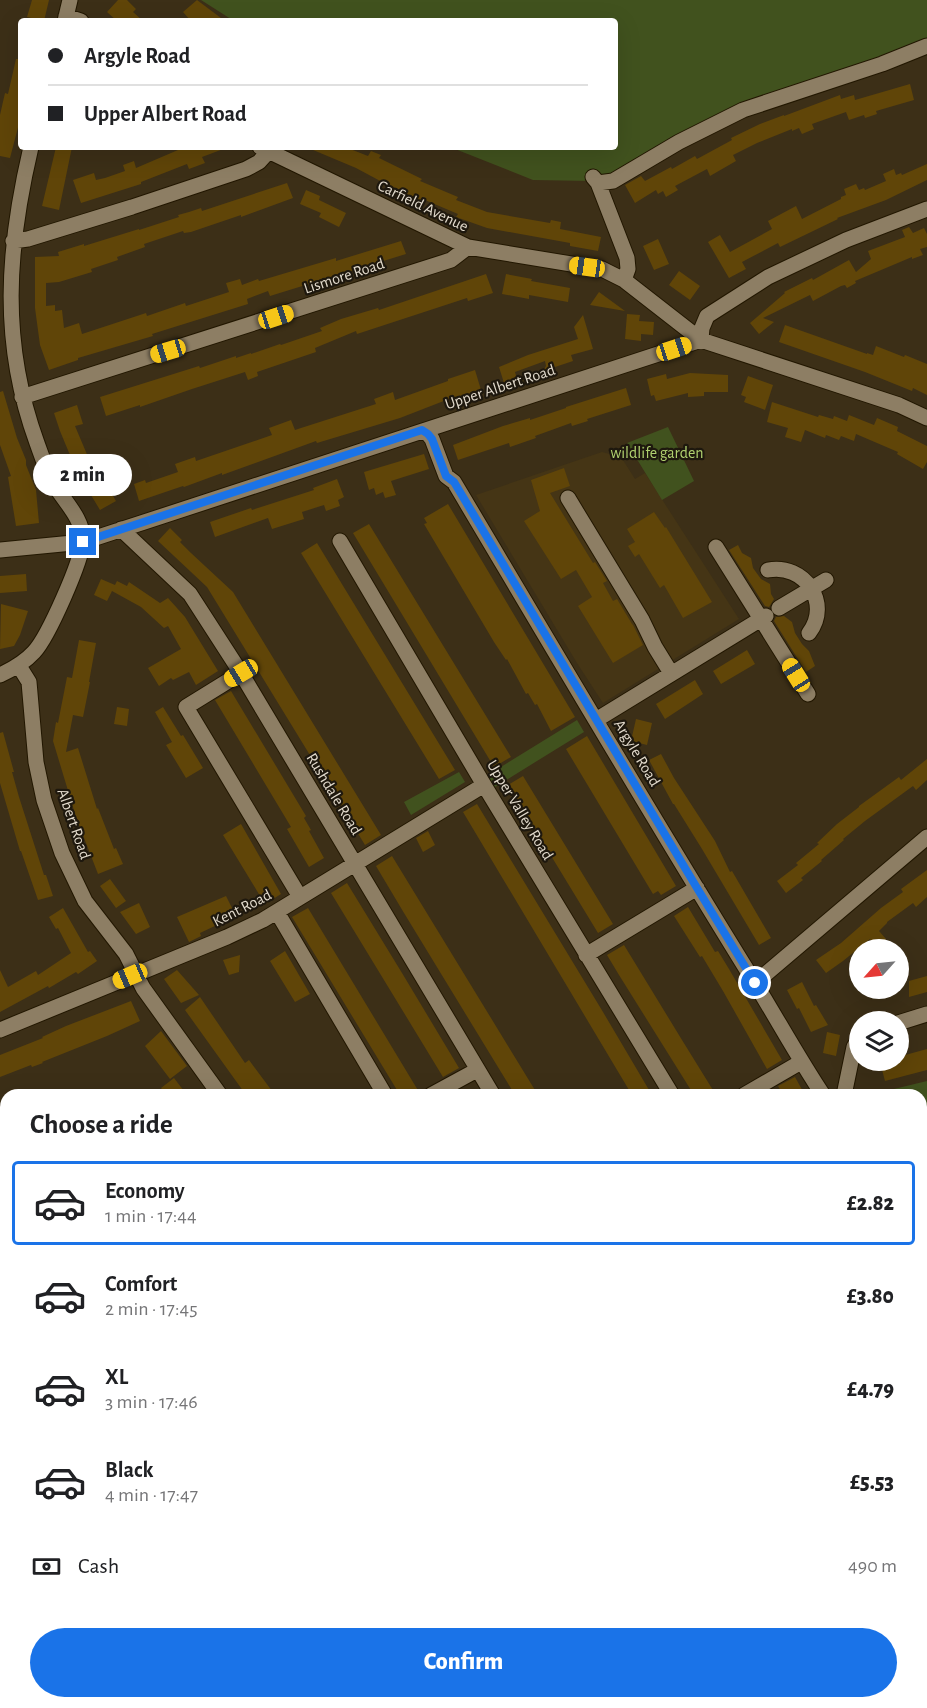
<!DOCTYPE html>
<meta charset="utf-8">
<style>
body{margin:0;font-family:"Alegreya Sans",sans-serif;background:#f2f2f2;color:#202124;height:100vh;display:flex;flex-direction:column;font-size:22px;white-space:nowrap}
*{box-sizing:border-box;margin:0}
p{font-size:20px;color:#757577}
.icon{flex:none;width:33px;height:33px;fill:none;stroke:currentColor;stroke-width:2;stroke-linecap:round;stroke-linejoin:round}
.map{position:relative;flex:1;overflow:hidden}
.side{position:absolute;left:0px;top:1089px;width:927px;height:620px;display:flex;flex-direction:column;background:#fff;border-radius:18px 18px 0 0;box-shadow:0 6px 24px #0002}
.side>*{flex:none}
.banner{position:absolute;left:18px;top:18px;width:600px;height:132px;border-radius:6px;box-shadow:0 6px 24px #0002;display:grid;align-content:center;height:132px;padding:0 30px;background:#fff}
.needle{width:39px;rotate:243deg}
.tools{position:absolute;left:849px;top:939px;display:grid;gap:12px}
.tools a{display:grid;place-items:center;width:60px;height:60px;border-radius:50%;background:#fff;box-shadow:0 6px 24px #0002;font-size:30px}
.end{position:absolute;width:27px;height:27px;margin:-14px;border:8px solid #1a73e8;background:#fff;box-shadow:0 0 0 3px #fff}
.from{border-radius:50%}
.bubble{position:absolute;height:42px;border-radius:21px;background:#fff;box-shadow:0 6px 24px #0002;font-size:20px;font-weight:800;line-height:42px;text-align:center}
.car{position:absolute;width:18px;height:36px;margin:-18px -9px;border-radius:8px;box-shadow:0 0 4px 2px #0007;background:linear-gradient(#f5c518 24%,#345 0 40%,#f5c518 0 76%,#345 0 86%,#f5c518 0)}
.banner b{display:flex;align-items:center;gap:21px;height:57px;font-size:22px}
.banner b+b{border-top:2px solid #e0e0e0}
.banner i{width:15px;height:15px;background:#202124}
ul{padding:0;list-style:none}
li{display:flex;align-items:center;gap:18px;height:84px;margin:0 12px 9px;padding:0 18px;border:3px solid transparent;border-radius:6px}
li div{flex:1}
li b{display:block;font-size:22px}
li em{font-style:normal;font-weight:800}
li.current{border-color:#1a73e8}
li>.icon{width:54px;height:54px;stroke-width:1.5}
h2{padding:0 30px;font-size:27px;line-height:72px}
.pay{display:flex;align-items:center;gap:15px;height:66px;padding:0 30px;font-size:22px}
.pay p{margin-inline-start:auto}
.button{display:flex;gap:12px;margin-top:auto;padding:12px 30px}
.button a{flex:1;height:69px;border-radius:36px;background:#1a73e8;color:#fff;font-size:24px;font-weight:800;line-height:69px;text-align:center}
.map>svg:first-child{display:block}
</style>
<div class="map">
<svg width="927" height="1708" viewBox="0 0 927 1708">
<rect width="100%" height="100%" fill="#3c2f17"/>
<path fill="#453515" d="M602,452L621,457L635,479L645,473L739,619L603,703L577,663L476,495Z
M425,1702L537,1703L536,1708H420Z"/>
<path fill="#41521e" d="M201,0H927V39L877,61L725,111L602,178L593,181L533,180L450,147H615V21H234Z
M668,427L694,481L662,500L627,443Z
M577,720L584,732L490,790L483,778Z
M459,772L465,782L411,815L404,802Z
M927,1081V1708H703L705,1702H921V1095H869Z"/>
<path fill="#604508" d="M32,0H49L44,21L27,17Z
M118,0H127L136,9L133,12L143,21H117L107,12Z
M197,0L225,21H191L183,12Z
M16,59H21V116L10,158L0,156V115L5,93L8,94Z
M910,84L914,100L876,111L877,114L865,118L864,115L849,120L846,112L812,124L814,129L802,134L799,128L792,131V129L757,143L733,155L736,161L710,176L707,169L675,186L678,190L666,197L663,191L658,194L656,190L635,203L625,185L641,176L645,181L671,167L672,169L695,156L697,159L732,140L731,138L760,124L784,115V116L840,95L841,99L854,95L855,100Z
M56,147H72L59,210L42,206Z
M185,147L226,148L202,157L205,163L189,169L187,164L141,182V184L81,203L73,180L94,173L96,180L105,178L125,171L123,165L134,161L136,168Z
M306,147H345L368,156L371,151L381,155L379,158L422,179L420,181L458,197L456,200L487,212L550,223L551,220L561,222L560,229L601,237L598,251L570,246V243L487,228L456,217L458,214L425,200L424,202L399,191L356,168Z
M927,164V180L886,200L837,218L838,219L780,247L778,243L742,262L746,269L729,278L708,242L720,235L730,252L772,229L768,221L796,206L802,219L841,199V197L846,195L844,189L856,184L859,190L864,188L865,190L886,181L883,174L894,169L896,175L901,173L902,175Z
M287,183L293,198L241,217V215L191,232L184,233L183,231L144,244L145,247L117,257L118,260L91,269L92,272L59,282L46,283V306L55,305V311L62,310L64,328L79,323L82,334L146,313L147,316L185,303L186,306L229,292L226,283L240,279L242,285L258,279L259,281L336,258V261L401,241L406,254L270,296L268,291L247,299L248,304L152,334L153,336L78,358V360L49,370L40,345L35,308V257L59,256L58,252L84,244V246L139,229V230L179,217L178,215L189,212L201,208L202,211Z
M306,190L320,196L319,200L346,213L339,227L319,217L321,213L300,204Z
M909,227L913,233L924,228L927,234V247L920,249L923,255L912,259V257L855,281L856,283L847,288L845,285L841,286L813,301L810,295L763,318L774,322L759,334L750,323L785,293L784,292L812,278L813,280L849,260L856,272L871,259L868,251L905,237L902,230Z
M658,239L669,264L654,270L643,246Z
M679,271L700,286L690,300L669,285Z
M486,274L493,293L468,301L467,298L357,334L356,331L315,348L316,352L257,372L258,376L248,380L245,372L192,389L140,407V405L106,416L100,397L199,366L200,368L236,356V358L251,353V354L280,344L281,345L322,331L320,328L341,319L378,308L379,310Z
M506,274L532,279L531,281L570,288L568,302L529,295V299L502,294Z
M599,292L625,311L590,305Z
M627,314L640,315L639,321L654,322L653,335L641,334V341L625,339Z
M583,315L593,349L571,355L573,361L543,371L546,366L545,361L515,372L517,379L504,383L499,367L528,355L578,339L574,327Z
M785,325L867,354V353L873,355L876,346L904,357L905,355L927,364V395L913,388L912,391L865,372L779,342Z
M475,370L481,390L455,399L454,397L400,418L317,443L316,441L222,475V473L184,487L183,486L139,501L134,484L145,480L146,483L178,472L175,464L195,457L196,461L272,435L269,428L291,420L295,430L301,428L376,404L374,399L393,392L395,400L448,381V379Z
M690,373L728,375V392H704V396L688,397V393L656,401L654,395L651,396L647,379L666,374L667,379Z
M748,376L773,385L765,410L744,402L746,397L741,395Z
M626,388L631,405L587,419L588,421L572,426L571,423L535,436L536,438L510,447L509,443L458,460L453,445L503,426L530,418V420L566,408V407Z
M3,391L17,438L26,460V465L36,490L39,523L16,526L8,477L11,476L0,445V392Z
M772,402L818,417L819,415L833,419L834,416L847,421L849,415L874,425L877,418L898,427L897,431L927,446V462L923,469L897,454L898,452L856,434L854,441L841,436L839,440L826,435L825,438L805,430L801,442L785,437L788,428L767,422Z
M77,405L83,424L75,426L94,471L97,469L116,501L100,510L77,472L60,431L54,413Z
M424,454L429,469L391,481L396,495L385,498L383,492L376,495L374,488L369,490L364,472Z
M564,468L570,486L550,493L593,563L595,562L607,581L603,583L613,601L617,599L632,624L633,625L643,645L613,663L578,606L592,597L576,570L561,579L524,521L540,511L531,480Z
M337,479L344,497L338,500L340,506L326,511L324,505L302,512L304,519L272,529L268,518L215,537L210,522L251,508L252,510L314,490L313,488Z
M448,504L575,717L551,731L537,704L535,705L528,693L526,694L507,659L506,660L494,642L424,524L427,523L424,518Z
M654,512L665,528L666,527L712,602L683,618L664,585L660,588L639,554L635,557L628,546L635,542L627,529Z
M369,524L511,757L494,767L353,533Z
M170,528L182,540L180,542L191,553L233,592L381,835L365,845L207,587L158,541Z
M317,543L455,770L439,779L301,553Z
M738,545L742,553L751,558L753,568L761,579L770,584L771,594L774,599L769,607L765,606L729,550Z
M26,574L27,591L0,593V576Z
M101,579L115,585L117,581L127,586L129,582L160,603L168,598L185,617L218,671L196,685L189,672L173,680L171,678L159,686L148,668L181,649L168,626L164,628L141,607L112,591L107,601L94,595Z
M1,604L28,611L20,635L14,646L0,649Z
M784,616L792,622L795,633L802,644L809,651L815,666L806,672L774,621L776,617Z
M79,640L96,643L89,682H90L83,717L73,715L66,752L78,748L97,809L98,808L114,849L116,848L123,864L98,874L76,817L53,741L56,722L58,723L67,677L72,678Z
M747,650L755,664L721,684L713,671Z
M695,680L703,694L665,719L656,704Z
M231,691L306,816L304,818L311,830L309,831L324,858L309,867L287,829L291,827L215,700Z
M117,707L129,709L127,726L114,724Z
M163,707L181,736L183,735L203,768L186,778L166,745L172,742L155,712Z
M636,719L652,723L647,745L631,741Z
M3,732L14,772H12L19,797L44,875H46L53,896L38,900L21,851H20L0,783V733Z
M587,736L676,886L661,895L658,891L653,894L566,749Z
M661,754L674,778L715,841L730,872L732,871L771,938L759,945L702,849L674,804H673L649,760Z
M927,759V780L916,790L913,786L865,821L843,839L844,840L821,860L822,861L801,878L803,880L786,893L777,881L798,865L796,863L819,844L817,843L837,824L859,807V806L899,777L901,780Z
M523,776L613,924L598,933L508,785Z
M477,804L603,1012L652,1095H632L463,812Z
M241,824L281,894L265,904L223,835Z
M428,831L435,845L423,852L416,838Z
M392,856L403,874L538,1095H515L404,913L376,866Z
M927,870V897L916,907L913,903L887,922V923L879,931L886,939L876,947L870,939L843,961L826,973L816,960L841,943L881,908L903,892L901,889Z
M110,879L126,901L116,908L100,886Z
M347,883L402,973L459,1068L443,1077L331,893Z
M226,896L236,916L200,933L201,936L189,942L177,917Z
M139,903L150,927L136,934L120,912Z
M688,907L715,952L718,951L729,969L782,1060L767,1069L723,991L702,956L700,957L674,916Z
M63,908L88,952L90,951L97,961L78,974L76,972L49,988L48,986L0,1012V970L8,987L36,971L38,975L71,953L58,928L56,929L49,917Z
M308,908L419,1092L413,1095H400L292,917Z
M624,945L682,1040L716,1095H694L619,975L607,955Z
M285,951L310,994L295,1002L270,961Z
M240,955L239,972L229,975L223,960Z
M177,970L199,995L181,1003L164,979Z
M927,976V992L909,997V981Z
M802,982L814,1006L816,1005L828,1025L811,1032L799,1008L797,1009L787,990Z
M200,997L245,1063L249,1060L275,1095H246L185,1010Z
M131,1001L140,1021L107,1036L42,1062L43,1063L32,1067L31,1065L0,1077V1055L43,1038L42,1037L66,1026Z
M161,1031L187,1066L170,1079L145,1046Z
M827,1032L840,1035L836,1056L823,1053Z
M927,1049V1070L885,1081L880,1062L887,1060H898V1057Z
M795,1077L805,1095H783L778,1086Z
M174,1078L187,1095H166L161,1088Z"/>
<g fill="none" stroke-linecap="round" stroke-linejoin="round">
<g stroke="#221701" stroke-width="17">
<path id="minor" d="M66,16L81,21
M65,21L70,0
M260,147L468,247L602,269L624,280L701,340
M593,177L598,183L627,258L628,269L624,280
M598,183L613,181L679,142L743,110L882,64L927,46
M13,241L28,239L132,207L246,169L259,162L269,151
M701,340L702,328L707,316L768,277L846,240L927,209
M22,397L451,260L468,247
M422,431L428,434L432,439L446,476L454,482C552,647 649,812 750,975C775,1015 797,1056 823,1095
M568,498L642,620L655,647L671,673
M121,529L190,594L241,673L493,1095
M340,541L484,785L672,1095
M716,547L808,694
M0,550L83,542L701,340L899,405L927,418
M768,570C804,563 832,603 809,633
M779,608L826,580
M19,666L29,682L36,762L44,800L62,853L85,901L126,954L143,988L220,1095
M241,673L186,707L300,897
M0,675C13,669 24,663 34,652C48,637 82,561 83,540C83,516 60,498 50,477C45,466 41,454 37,443C0,342 7,249 31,147
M596,720L766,616
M277,912L385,1095
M586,955L697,888
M755,983L927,837
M898,1023L927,1014
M0,1030L227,937L263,920L484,785
M431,1095L477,1070
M744,1095L801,1062
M844,1095L854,1047L860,1038
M0,1200L6,1210
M0,1528L6,1536
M0,1686L6,1689
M33,1702L44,1708
M274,1702L275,1708
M60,1708L62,1702
M324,1708L327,1702
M540,1708L541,1702
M685,1708L686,1702"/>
</g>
<use href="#minor" stroke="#8d7e64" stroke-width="15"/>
</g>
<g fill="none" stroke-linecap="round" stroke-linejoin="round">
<path stroke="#1a73e8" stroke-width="8" d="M83,542L422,430L428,434L432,439L446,476L454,482L697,888L755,983"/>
</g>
<g text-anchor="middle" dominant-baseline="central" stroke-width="4.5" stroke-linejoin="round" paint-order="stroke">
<g font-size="16" fill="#e3dbcd" stroke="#1e180e">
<text transform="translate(423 206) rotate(26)">Carfield Avenue</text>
<text transform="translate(344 276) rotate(-18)">Lismore Road</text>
<text transform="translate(500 387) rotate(-18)">Upper Albert Road</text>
<text transform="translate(637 753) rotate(59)">Argyle Road</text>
<text transform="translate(334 794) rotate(59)">Rushdale Road</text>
<text transform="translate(520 810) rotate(59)">Upper Valley Road</text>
<text transform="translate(74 824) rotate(71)">Albert Road</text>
<text transform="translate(242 908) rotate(-27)">Kent Road</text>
</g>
<g font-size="16" fill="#b0d16f" stroke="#1e180e">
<text x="657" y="453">wildlife garden</text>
</g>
</g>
</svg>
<div class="tools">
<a><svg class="needle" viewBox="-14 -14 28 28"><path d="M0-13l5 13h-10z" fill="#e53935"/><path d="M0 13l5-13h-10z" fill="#757577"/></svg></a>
<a><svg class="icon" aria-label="layers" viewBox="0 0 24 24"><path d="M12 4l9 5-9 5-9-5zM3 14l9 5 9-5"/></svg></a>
</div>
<i class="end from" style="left:755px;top:983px"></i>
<i class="end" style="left:83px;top:542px"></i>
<div class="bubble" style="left:33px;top:454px;width:99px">2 min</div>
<i class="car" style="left:587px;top:267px;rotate:278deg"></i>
<i class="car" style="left:276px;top:317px;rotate:72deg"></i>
<i class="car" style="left:674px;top:349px;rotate:72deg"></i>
<i class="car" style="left:168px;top:351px;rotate:253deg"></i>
<i class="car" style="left:241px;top:673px;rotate:239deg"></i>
<i class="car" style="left:796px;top:675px;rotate:328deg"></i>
<i class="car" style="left:130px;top:976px;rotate:247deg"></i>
<div class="banner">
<b><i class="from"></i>Argyle Road</b>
<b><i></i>Upper Albert Road</b>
</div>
<section class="side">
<h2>Choose a ride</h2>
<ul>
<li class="current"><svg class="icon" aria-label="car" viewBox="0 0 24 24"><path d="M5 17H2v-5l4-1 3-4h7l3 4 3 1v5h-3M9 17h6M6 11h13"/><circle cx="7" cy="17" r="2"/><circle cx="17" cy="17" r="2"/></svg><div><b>Economy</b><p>1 min · 17:44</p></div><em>£2.82</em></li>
<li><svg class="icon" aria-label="car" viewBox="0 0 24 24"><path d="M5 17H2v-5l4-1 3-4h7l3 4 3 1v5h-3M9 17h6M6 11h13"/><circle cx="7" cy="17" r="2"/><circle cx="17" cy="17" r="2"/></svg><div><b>Comfort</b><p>2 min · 17:45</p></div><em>£3.80</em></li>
<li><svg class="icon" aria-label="car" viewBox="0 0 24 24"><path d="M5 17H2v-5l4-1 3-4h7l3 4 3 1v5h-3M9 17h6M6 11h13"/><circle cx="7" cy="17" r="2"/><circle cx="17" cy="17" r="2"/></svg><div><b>XL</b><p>3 min · 17:46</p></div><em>£4.79</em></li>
<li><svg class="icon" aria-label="car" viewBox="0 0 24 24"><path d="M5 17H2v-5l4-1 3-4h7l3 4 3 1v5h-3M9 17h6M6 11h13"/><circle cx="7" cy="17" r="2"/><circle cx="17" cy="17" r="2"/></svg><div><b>Black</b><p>4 min · 17:47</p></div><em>£5.53</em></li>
</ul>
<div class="pay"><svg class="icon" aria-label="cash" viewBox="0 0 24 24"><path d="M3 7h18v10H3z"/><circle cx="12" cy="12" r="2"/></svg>Cash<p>490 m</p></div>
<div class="button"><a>Confirm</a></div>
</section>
</div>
